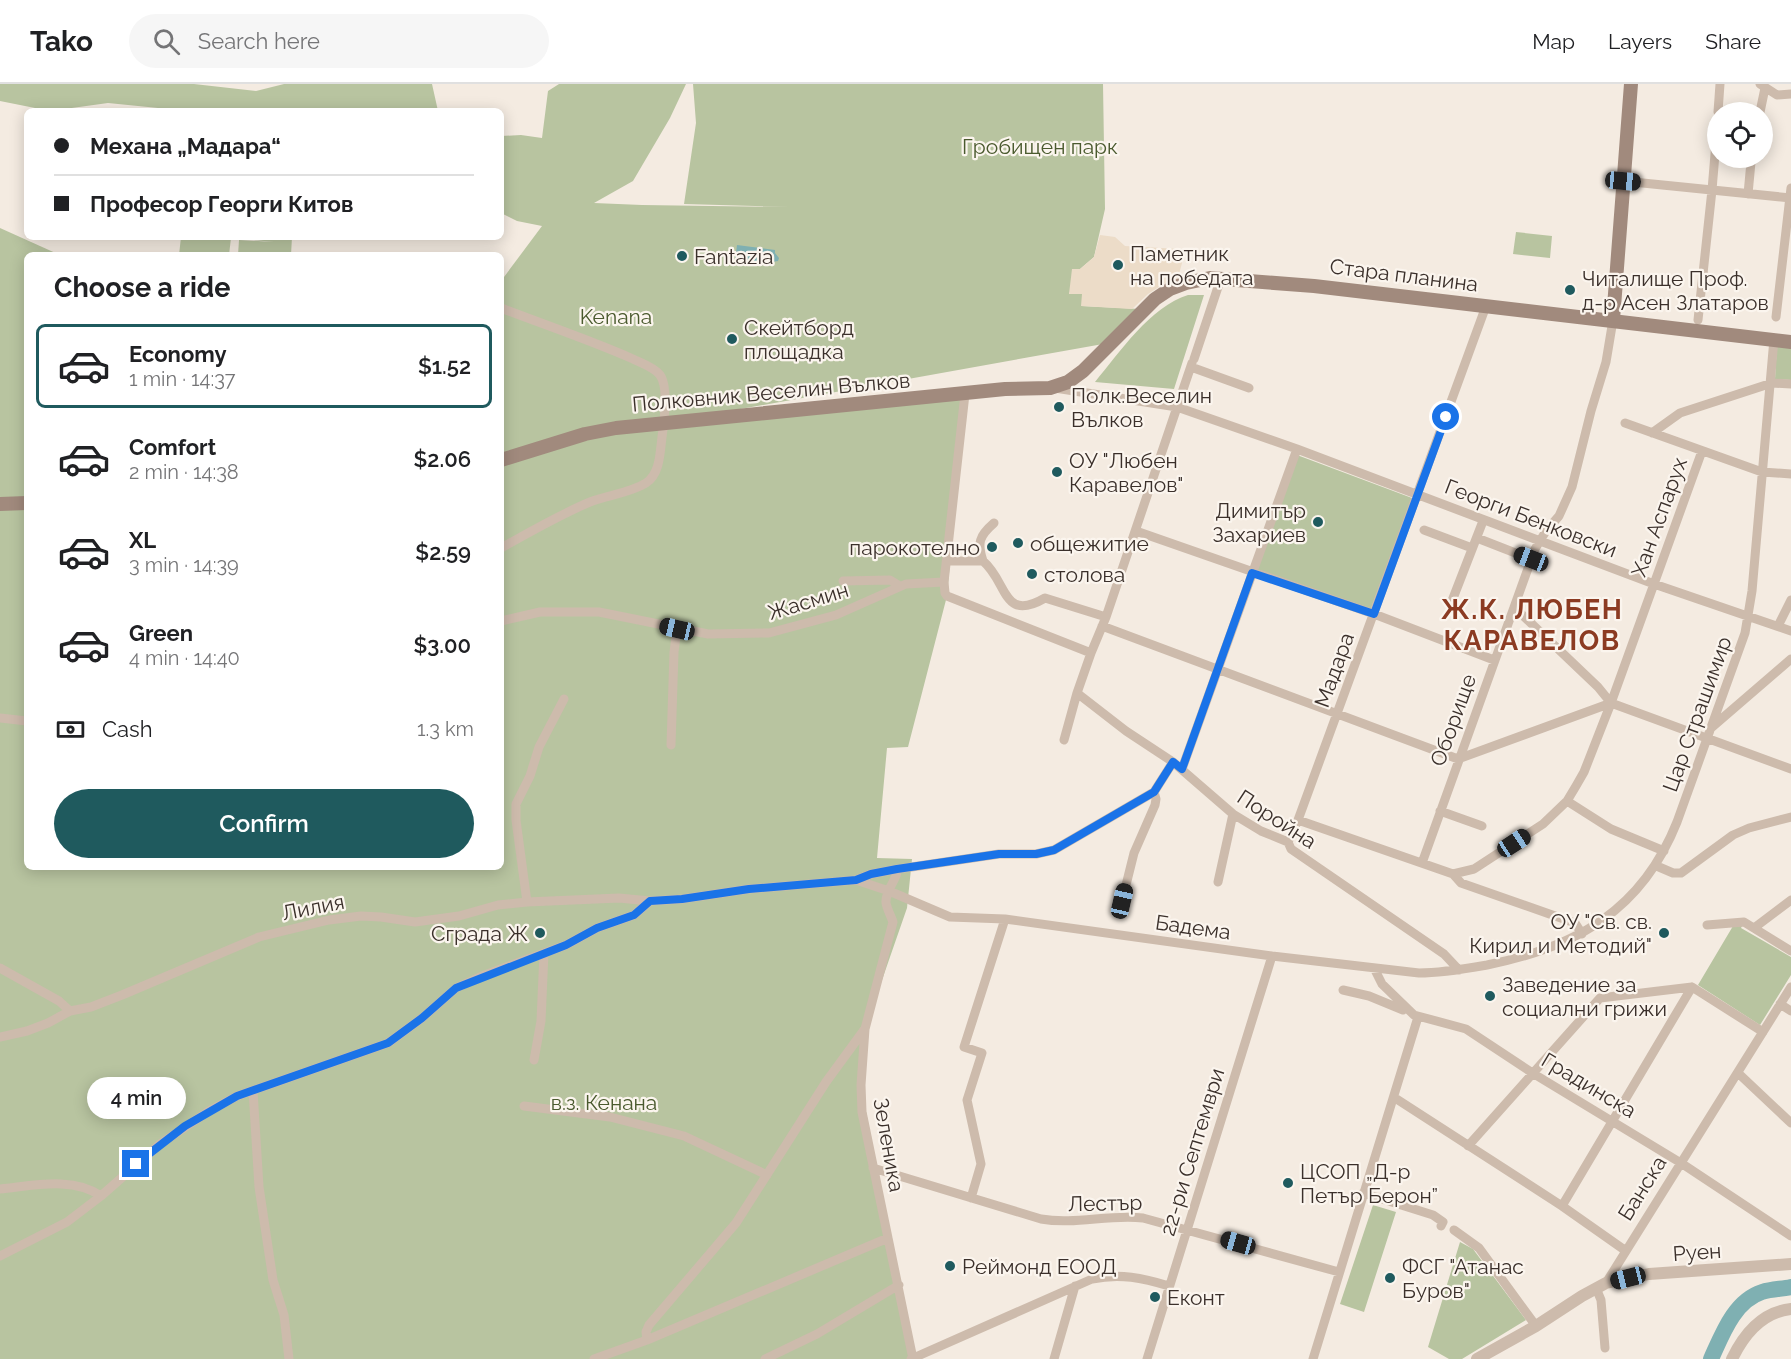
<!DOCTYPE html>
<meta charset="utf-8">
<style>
body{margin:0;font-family:Raleway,sans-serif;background:#f6f6f6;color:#202124;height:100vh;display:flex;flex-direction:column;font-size:22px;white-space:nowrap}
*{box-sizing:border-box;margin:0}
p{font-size:20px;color:#757577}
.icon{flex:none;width:33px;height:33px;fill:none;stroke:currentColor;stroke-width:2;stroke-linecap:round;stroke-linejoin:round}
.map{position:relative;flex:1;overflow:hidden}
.details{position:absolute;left:24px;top:168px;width:480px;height:618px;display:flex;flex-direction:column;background:#fff;border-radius:9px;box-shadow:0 3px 15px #0003}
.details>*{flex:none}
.hud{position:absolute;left:24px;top:24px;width:480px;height:132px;border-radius:9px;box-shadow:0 3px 15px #0003;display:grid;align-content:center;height:132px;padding:0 30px;background:#fff}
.controls{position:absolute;left:1707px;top:18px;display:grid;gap:12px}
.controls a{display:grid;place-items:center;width:66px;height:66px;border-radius:50%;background:#fff;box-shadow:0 3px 15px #0003;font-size:30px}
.end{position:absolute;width:27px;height:27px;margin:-14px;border:8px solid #1a73e8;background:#fff;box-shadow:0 0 0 3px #fff}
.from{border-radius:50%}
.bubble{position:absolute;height:42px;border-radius:21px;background:#fff;box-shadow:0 3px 15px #0003;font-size:20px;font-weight:600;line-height:42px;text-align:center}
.car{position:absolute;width:18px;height:36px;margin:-18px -9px;border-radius:8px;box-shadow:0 0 4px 2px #0007;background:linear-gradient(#222 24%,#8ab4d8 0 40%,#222 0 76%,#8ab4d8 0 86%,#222 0)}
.hud b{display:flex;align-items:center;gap:21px;height:57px;font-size:22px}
.hud b+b{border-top:2px solid #e0e0e0}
.hud i{width:15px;height:15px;background:#202124}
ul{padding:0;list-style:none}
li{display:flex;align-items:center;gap:18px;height:84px;margin:0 12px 9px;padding:0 18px;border:3px solid transparent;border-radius:9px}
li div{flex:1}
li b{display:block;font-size:22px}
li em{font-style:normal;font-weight:600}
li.on{border-color:#1f5a5e}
li>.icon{width:54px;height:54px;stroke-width:1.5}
h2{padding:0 30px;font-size:27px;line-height:72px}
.pay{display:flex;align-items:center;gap:15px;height:66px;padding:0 30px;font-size:22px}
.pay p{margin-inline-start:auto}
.action{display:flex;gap:12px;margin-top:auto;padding:12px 30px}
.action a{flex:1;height:69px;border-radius:36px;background:#1f5a5e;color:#fff;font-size:24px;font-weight:600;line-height:69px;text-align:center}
header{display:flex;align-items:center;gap:36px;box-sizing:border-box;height:84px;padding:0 30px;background:#fff;border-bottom:2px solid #e0e0e0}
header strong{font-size:28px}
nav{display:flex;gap:33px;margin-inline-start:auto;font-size:21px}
.search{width:420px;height:54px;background:#f6f6f6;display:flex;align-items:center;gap:15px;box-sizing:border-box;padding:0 21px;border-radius:33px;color:#757577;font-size:22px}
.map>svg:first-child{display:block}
</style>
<header>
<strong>Tako</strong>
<div class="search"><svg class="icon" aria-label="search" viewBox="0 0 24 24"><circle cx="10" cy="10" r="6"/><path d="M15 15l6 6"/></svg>Search here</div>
<nav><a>Map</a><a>Layers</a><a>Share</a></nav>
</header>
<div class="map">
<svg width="1791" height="1275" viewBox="0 0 1791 1275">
<rect width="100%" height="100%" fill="#f4ebe1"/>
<path fill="#b8c4a0" d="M0,0H194L256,7L284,0H432L438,27H188L108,19L50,27L0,17Z
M559,0H686L670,34L633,97L594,119L642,121L791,123L684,120L696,39L693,0H1103L1105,125L1094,173L1080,185L1069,210H1082V222L1140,225L1103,260L674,337L965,310L947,512L908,663L887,664L877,774L912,775L907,824L865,945L861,1001L913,1275H0V144L60,171H27V783H501V197L542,142L517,137L501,129V52L521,51L542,54L548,7Z
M1516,148L1552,152L1550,174L1513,170Z
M181,153L231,154L229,171H179Z
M226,153H292L291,171H238L239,156L274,158Z
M1188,211H1204L1174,305L1095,298C1119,269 1151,222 1188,211Z
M1777,259L1791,261V296L1775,295Z
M1297,371L1412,414L1370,527L1257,487Z
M1733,842H1742L1741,844L1791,873V891L1760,941L1698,901Z
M1373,1121L1396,1128L1364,1228L1340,1220Z
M1460,1158L1473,1165L1526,1236L1462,1275H1449L1428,1263Z"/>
<path fill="#ecdcc8" d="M1100,151L1115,153L1125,162L1180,165L1182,179L1178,194L1162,201L1148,210L1132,225L1081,222L1082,210H1069L1072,185H1080L1094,173Z"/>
<path fill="#7fb0b2" d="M737,161L775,166V169L779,174L778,177L772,178V182L735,177Z"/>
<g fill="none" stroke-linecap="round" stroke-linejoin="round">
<path stroke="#7fb0b2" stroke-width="16" d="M1711,1275C1722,1251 1734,1217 1762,1208C1772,1205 1782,1205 1791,1203"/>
<path stroke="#cdbbac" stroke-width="9" d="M1760,0L1777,11L1791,10
M1718,28L1720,0
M1760,28L1765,4
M1623,97L1791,114
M1748,110L1751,78
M501,224C545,241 590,256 633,275C641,279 654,283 660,291C669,303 664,339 662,353C660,369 660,390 646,399C630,409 608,411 590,418C559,431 530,448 501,464
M1776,233L1791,104
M1698,236L1712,106L1718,34
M1194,275L1221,194
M1191,283L1249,304
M1055,304L1177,323L1297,365L1654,500L1791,547
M965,310L944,498L945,509L947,512L1091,569
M1625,339L1762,388L1791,390
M1652,349L1680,329L1772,299L1791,300
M1424,446L1472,464
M1136,447L1374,530L1494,576
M1477,454L1531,475
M947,477H983C1008,498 1002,539 1045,514L1106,533
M983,477C977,459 979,452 994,439
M843,497L890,496L900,502
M1450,522L1483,437
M1514,523L1598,603L1611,619L1791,685
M501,537L540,528H599L708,550L769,549L836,531L906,500L944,498
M1102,542L1458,675L1611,619
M1778,542L1791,516
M1077,609L1126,647L1173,678L1233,730L1261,747L1288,758L1291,765L1444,870L1459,886
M0,634L27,637
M1711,644L1791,575
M1064,656L1077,609L1091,569L1106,533L1192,279
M671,661L674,568L677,545
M1182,685L1297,365
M1567,717L1611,745L1664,767
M1440,727L1482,742
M1298,736L1453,790L1461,799L1575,839L1582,850
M1288,758L1298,736L1486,222
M1422,779L1535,465L1546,447L1559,432L1572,403L1591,327L1606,278L1613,236
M1659,783L1673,789H1681L1733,751L1749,744L1791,733
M898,785C896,797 885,807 886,819C887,825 891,832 893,838L865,945L861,1001L862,1028L913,1275
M1453,790L1474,785L1543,740L1567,717L1576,702L1584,688L1611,619L1702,367
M856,796L889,807L950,833L1005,835L1272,872L1419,889C1442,889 1464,885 1487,881C1577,863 1642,826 1677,738L1745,549L1752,507L1774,255
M1218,798L1233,730
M1122,817L1134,769L1155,721L1156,715L1154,708
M527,818L516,736V720L530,692L539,663L564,615
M1707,841L1744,838L1791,867
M1754,844L1791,816
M0,884L59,917L70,927
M1374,884L1382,900L1414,931L1466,945L1534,990L1681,1079L1791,1152
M1343,906L1369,912L1403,926
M1780,920L1791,927
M0,953L27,947L48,939L70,927L91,923L122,911L259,853L329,836L361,832L381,833L415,838L459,832L498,821L527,818L619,814L650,817
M534,976L541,937L544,869
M1738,989L1791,1039
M253,1007L259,1103L273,1196L284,1231L289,1275
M1395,1014L1562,1122L1626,1167
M524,1022L610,1033L684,1052L767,1091
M1468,1062L1600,914L1692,903L1763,948
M873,1084L1041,1135C1075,1141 1109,1130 1143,1134L1339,1188
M0,1105C32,1102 73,1092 101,1112
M1363,1109L1433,1131L1443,1138L1441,1142
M971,1114L981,1080L967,1016L982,969L964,963L1005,835
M1562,1122L1692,903
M1454,1146L1479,1164L1536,1242
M0,1172L67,1138L101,1112L160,1060L209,1027L237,1012L388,959L422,934L456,904L482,892L566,861L597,844L634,831L650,817L682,815L749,805L856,796L871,790L898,785L999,770H1036L1054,766L1154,708L1173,678
M1606,1199L1791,903
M1596,1204L1601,1216L1605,1264
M647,1256L646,1248L649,1241L736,1139L826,998L864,946
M594,1275L647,1256L888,1154
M765,1275L817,1250L899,1201
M911,1275L1092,1195C1120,1189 1143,1194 1169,1202
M1054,1275L1075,1202
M1147,1275L1272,872
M1313,1275L1418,933"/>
<path stroke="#cdbbac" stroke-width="12" d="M1477,1275L1536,1242L1582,1212L1606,1199L1649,1190L1791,1180
M1732,1275C1744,1250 1762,1228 1791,1225"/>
<path stroke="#a18a7d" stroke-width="14" d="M1613,236L1631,0
M501,376L585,350L616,344L1005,305L1050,304L1068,298L1083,287L1155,215L1170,205L1186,199L1210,194L1314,202L1791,258
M0,420L27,419"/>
</g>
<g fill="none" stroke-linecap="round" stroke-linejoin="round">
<path stroke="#1a73e8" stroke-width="8" d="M136,1080L185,1042L237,1012L388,959L422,934L456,904L566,861L597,844L634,831L650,817L682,815L749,805L856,796L871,790L897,785L999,770H1036L1054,766L1154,708L1173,678L1182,685L1252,489L1374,530L1446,333"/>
</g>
<g fill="#1f5a5e" stroke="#fbf5ee" stroke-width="2">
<circle cx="682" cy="172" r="6"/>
<circle cx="1118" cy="181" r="6"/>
<circle cx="1570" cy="206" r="6"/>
<circle cx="732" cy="255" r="6"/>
<circle cx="1059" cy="323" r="6"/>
<circle cx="1057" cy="388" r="6"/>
<circle cx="1318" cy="438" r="6"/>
<circle cx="1018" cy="459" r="6"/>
<circle cx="992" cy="463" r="6"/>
<circle cx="1032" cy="490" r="6"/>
<circle cx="540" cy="849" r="6"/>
<circle cx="1664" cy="849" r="6"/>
<circle cx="1490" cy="912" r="6"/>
<circle cx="1288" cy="1099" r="6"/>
<circle cx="950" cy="1182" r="6"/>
<circle cx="1390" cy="1194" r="6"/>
<circle cx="1155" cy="1213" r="6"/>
</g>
<g text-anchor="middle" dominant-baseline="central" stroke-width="4.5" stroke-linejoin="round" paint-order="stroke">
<g font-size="21" fill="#4a5a2e" stroke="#fbf5ee">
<text x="1040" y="62">Гробищен парк</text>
<text x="616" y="232">Kenana</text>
<text x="604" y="1018">в.з. Кенана</text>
</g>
<g font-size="21" fill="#3b302b" stroke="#fbf5ee" text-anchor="start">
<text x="1130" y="169">Паметник<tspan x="1130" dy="24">на победата</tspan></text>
<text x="694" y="172">Fantazia</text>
<text x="1582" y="194">Читалище Проф.<tspan x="1582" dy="24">д-р Асен Златаров</tspan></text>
<text x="744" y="243">Скейтборд<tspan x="744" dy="24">площадка</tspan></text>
<text x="1071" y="311">Полк.Веселин<tspan x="1071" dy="24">Вълков</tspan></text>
<text x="1069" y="376">ОУ "Любен<tspan x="1069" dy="24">Каравелов"</tspan></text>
<text x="1306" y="426" text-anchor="end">Димитър<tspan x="1306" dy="24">Захариев</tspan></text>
<text x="1030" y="459">общежитие</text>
<text x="980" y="463" text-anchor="end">парокотелно</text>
<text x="1044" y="490">столова</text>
<text x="1652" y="837" text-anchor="end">ОУ "Св. св.<tspan x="1652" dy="24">Кирил и Методий"</tspan></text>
<text x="528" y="849" text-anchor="end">Сграда Ж</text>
<text x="1502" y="900">Заведение за<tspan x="1502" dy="24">социални грижи</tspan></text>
<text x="1300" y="1087">ЦСОП „Д-р<tspan x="1300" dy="24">Петър Берон”</tspan></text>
<text x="962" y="1182">Реймонд ЕООД</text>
<text x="1402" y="1182">ФСГ "Атанас<tspan x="1402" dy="24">Буров"</tspan></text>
<text x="1167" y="1213">Еконт</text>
</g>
<g font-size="21" fill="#3b302b" stroke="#fbf5ee">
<text transform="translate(1404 191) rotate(7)">Стара планина</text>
<text transform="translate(771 308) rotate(-5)">Полковник Веселин Вълков</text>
<text transform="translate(1659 433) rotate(-70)">Хан Аспарух</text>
<text transform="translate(1531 434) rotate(21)">Георги Бенковски</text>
<text transform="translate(808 517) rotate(-17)">Жасмин</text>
<text transform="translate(1334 586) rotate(-70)">Мадара</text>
<text transform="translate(1697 630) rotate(-70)">Цар Страшимир</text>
<text transform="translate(1453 636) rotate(-70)">Оборище</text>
<text transform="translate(1277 735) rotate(33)">Поройна</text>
<text transform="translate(313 823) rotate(-11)">Лилия</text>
<text transform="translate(1193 843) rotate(8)">Бадема</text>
<text transform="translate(1589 1001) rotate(31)">Градинска</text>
<text transform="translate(889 1061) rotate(80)">Зеленика</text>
<text transform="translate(1192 1068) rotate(-73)">22-ри Септември</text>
<text transform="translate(1642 1104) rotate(-58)">Банска</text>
<text transform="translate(1105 1119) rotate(-1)">Лестър</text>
<text transform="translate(1697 1168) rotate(-4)">Руен</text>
</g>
<g font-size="27" font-weight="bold" letter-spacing="1.5" fill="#8c3b22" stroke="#fbf5ee">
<text x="1532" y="525">Ж.К. ЛЮБЕН<tspan x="1532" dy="31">КАРАВЕЛОВ</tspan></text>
</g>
</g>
</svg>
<div class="controls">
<a><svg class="icon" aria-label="locate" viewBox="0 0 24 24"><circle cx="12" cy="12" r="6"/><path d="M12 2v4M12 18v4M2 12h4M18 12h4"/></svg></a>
</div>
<i class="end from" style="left:1446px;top:333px"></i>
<i class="end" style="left:136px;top:1080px"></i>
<div class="bubble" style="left:87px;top:993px;width:99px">4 min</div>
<i class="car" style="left:1623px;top:97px;rotate:95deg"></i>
<i class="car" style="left:1531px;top:475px;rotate:291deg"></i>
<i class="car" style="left:677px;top:545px;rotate:283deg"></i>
<i class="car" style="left:1514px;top:759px;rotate:57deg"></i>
<i class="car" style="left:1122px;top:817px;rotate:13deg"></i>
<i class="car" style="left:1238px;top:1159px;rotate:286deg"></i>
<i class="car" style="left:1628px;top:1194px;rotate:256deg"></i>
<div class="hud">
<b><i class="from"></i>Механа „Мадара“</b>
<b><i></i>Професор Георги Китов</b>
</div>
<section class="details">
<h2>Choose a ride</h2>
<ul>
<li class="on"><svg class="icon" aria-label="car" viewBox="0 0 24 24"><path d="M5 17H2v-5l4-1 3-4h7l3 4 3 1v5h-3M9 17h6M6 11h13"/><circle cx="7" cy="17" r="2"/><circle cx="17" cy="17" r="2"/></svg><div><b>Economy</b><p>1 min · 14:37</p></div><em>$1.52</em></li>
<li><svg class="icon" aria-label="car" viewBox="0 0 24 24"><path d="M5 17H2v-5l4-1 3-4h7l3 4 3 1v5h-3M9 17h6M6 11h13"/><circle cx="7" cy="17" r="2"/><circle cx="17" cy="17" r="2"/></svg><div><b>Comfort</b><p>2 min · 14:38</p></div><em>$2.06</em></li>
<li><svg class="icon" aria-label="car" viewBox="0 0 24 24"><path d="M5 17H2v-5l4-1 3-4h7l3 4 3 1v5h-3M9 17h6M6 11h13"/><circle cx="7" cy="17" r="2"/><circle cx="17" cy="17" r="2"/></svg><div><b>XL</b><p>3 min · 14:39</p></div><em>$2.59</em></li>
<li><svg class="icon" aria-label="car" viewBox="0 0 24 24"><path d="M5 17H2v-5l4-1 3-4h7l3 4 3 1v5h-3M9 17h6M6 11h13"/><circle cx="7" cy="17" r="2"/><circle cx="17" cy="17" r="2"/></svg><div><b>Green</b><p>4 min · 14:40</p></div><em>$3.00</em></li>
</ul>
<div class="pay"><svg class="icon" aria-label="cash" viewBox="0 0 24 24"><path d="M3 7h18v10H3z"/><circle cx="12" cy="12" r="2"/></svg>Cash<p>1.3 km</p></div>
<div class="action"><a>Confirm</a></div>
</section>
</div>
